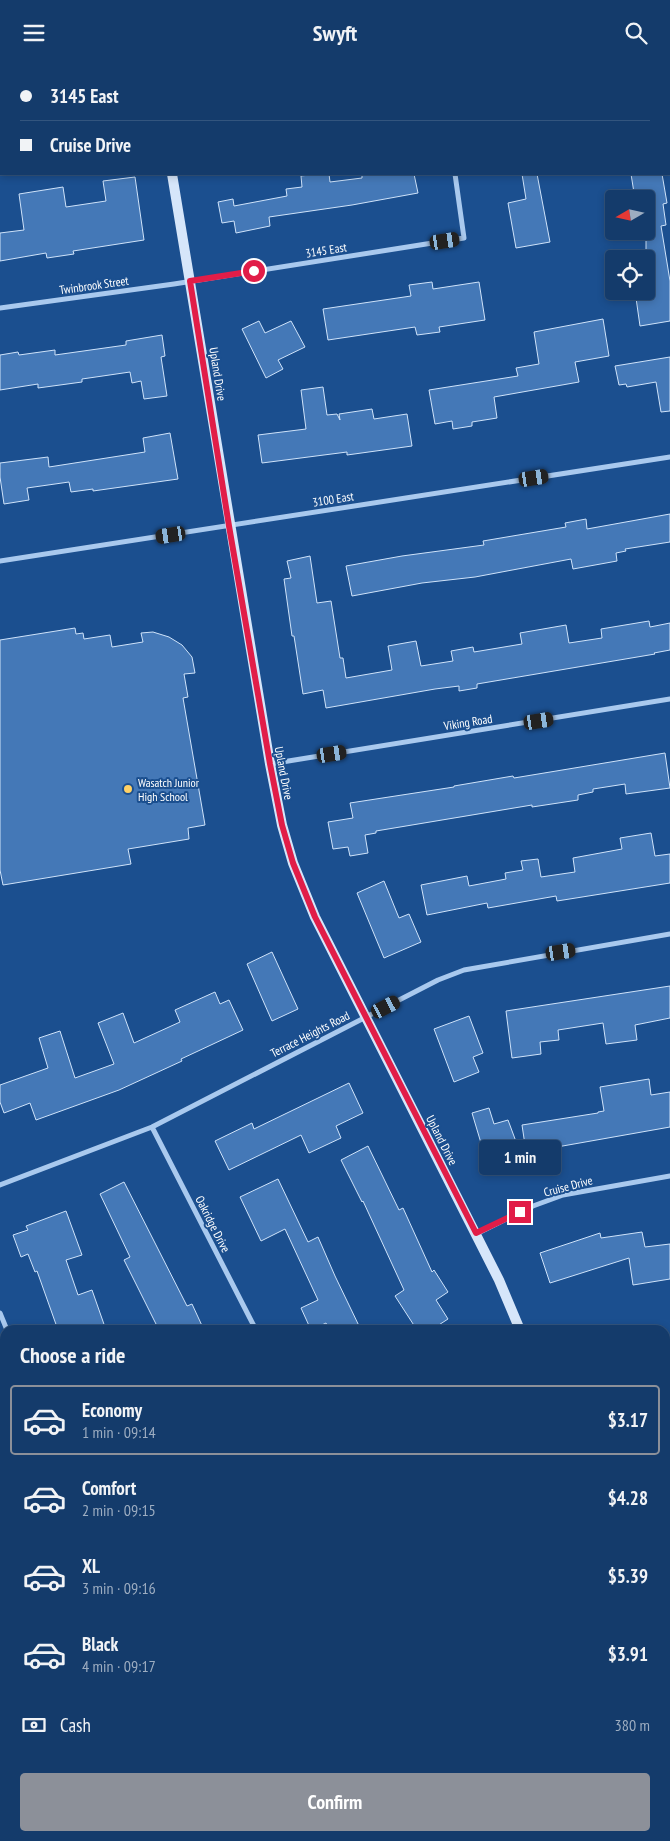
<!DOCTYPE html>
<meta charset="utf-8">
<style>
body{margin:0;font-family:"PT Sans Narrow",sans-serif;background:#1d4271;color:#f1f3f6;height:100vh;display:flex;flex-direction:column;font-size:19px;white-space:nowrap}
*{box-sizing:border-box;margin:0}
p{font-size:16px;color:#9dadc1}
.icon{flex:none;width:28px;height:28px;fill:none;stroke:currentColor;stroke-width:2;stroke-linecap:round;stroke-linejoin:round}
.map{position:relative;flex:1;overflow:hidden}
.sheet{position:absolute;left:0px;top:1260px;width:670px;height:516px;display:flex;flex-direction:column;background:#143b6b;border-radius:15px 15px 0 0;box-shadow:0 2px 8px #0003,0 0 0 1px #33557e}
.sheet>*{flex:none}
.guide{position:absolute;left:0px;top:0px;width:670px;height:110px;box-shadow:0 2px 8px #0003,0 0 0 1px #33557e;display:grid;align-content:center;height:110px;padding:0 20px;background:#143b6b}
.needle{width:32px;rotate:261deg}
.controls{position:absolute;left:605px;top:125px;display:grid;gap:10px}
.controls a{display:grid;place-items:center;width:50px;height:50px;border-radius:5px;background:#143b6b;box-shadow:0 2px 8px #0003,0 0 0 1px #33557e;font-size:25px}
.end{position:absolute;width:22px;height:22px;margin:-11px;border:6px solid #e11d48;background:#fff;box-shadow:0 0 0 2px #fff}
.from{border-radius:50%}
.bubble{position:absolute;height:35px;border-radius:5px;background:#143b6b;box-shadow:0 2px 8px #0003,0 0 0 1px #33557e;font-size:16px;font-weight:600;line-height:35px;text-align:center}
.car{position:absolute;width:15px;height:30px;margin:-15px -8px;border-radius:6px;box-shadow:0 0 4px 1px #0007;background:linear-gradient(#222 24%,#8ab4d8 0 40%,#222 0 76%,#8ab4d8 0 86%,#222 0)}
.guide b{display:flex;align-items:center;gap:18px;height:48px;font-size:19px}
.guide b+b{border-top:1px solid #33557e}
.guide i{width:12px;height:12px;background:#f1f3f6}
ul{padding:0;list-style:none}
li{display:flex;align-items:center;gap:15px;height:70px;margin:0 10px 8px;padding:0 10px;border:2px solid transparent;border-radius:5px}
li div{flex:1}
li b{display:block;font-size:19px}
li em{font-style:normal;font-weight:600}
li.active{border-color:#8c9099}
li>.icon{width:45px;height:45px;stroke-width:1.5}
h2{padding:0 20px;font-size:22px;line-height:60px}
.pay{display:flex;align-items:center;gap:12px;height:55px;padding:0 20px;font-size:19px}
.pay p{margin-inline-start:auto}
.primary-button{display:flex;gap:10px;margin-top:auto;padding:10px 20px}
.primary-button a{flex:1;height:58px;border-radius:5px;background:#8c9099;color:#fff;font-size:20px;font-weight:600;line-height:58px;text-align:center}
header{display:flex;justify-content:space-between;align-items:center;height:65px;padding:0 20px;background:#143b6b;font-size:22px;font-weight:600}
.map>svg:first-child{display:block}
</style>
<header><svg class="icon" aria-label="menu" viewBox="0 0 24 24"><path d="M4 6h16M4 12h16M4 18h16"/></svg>Swyft<svg class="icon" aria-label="search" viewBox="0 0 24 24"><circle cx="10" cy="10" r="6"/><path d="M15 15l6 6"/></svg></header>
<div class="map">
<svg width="670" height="1776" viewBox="0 0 670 1776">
<rect width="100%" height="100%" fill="#1b4f8f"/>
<path fill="#4478b7" stroke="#cfe3fa" d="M318,109H329L330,117L362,113V109H414L418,128L352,140L269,152L270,161L236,168L234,156L222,158L218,137L233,134L234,141L287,131L286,124L302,122L301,111Z
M522,109H537L550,177L516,183L508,138L526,134Z
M631,109H662L667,138L663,139L666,160L661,161L670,216V256L640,261L635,226H646V134H635Z
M135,112L144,175L73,186L74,189L47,193L46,188L0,196V168L24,165L19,129L63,122L66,142L106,136L103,116Z
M432,217L433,224L479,217L485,255L439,262L440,267L417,270L415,262L328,275L323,244L411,231L409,220Z
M603,254L609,291L575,297L579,317L494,332L497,353L472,357V361L453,364L452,356L435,359L429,325L518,311L516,303L539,299L534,267Z
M259,256L265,268L291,256L305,282L278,295L283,304L266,313L242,264Z
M162,270L165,291L161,292L167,331L144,334L141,316L132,318L130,307L82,314V317L38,323V319L0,325V290L18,287L19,290L55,285V290L126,280V276Z
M670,292V346L661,347L656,317L627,322L626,319L619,320L615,301Z
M323,322L327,350L337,349L340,355L339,349L372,344L374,354L407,349L412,381L347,390V387L262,398L258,370L306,364L301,325Z
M170,368L178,414L93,426V424L71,427L69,417L27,423L29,435L4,439L0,412V398L48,392L49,402L145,387L143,373Z
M670,449V477L625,484L626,486L616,488L617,496L573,504L571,494L475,512L422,518L352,531L346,501L402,491L484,480L483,476L566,462L565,458L586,454L587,464Z
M310,491L317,538L331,536L340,593H343L346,613L392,605L388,581L416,576L421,601L453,596L451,586L473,582L474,587L522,579L520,568L566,560L569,578L602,573L601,564L649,556L650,562L670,558V585L654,588L655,589L477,619V623L459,626V621L435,624L326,643L323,625L303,629L294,571H292L284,514L291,513L287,496Z
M75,563L76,569L83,568L84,574L110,570L112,582L143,577L141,568L153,567L169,572L182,580L192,592L195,608L184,609L188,632L183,633L205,760L188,763L189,774L128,784L131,799L3,820L0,805V575Z
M665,688L670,723L626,729L625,719L593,724V727L578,730V735L532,742V740L376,766V768L365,770L368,788L350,791L348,782L333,784L328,757L353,753L350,738L454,722V721L513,711L514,713Z
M651,768L655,791L670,789V818L557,836L556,831L488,843L487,838L427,850L421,820L467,811L469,821L506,814L505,808L523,805L521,796L538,794L541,812L575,807L573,793L622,784L620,773Z
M384,816L399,853L409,849L421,877L384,893L357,828Z
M272,887L298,944L272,956L247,899Z
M670,921V953L635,960L637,975L606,979L603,958L558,965L559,975L540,977L541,989L512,993L506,946Z
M215,927L220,939L229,935L243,965L181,994L182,996L119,1025L36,1055L30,1038L4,1048L0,1037V1020L48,1003L39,973L60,966L75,1013L114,999L98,958L123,948L134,978L180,957L175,945Z
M469,951L483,988L473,992L479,1007L454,1017L434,964Z
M649,1014L651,1030L670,1027V1062L540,1085L538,1076L525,1080L522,1060L598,1048V1047L604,1046L600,1022Z
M349,1018L363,1048L336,1061L341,1073L309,1088L301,1070L229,1105L215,1076L252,1058L254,1064Z
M489,1043L494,1059L508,1055L518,1082L505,1086L507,1092L487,1098L472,1048Z
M368,1081L399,1145L403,1143L432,1207L434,1205L448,1227L436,1235L448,1254L431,1265H417L395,1231L404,1225L363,1136L362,1137L341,1095Z
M278,1114L308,1177L318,1172L335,1211L361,1265H330L326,1258L311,1265L301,1243L318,1235L285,1164L261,1176L240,1132Z
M124,1117L187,1241L192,1239L204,1265H159L124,1195L130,1192L100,1129Z
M66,1146L82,1190L66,1195L78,1230L92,1225L106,1265H58L37,1206L35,1207L28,1189L21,1192L13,1170L28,1165L26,1161Z
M642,1167L645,1182L670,1179V1214L633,1220L629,1193L550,1218L540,1188L600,1168L601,1173Z"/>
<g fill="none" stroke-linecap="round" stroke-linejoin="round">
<path stroke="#a9c9ee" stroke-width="5" d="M437,0V1
M0,243L174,219L464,173L455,109
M0,496L670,392
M270,699L670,634
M152,1062L256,1265
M0,1120L152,1062L438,915L464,905L670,869
M476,1169L533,1141L563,1130L670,1111
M0,1248L7,1265
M665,1350H670
M665,1588L670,1587
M0,1681L5,1680
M364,1771L365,1776"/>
<path stroke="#d6e6fa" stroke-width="10" d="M153,0L154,1
M172,109L270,699L282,760L293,798L315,852L499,1215L520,1265
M607,1771V1776"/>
</g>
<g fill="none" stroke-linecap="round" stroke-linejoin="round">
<path stroke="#e11d48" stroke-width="6" d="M254,206L190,216L229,461L270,699L282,760L293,798L315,852L476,1168L520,1147"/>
</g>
<circle fill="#ffd166" stroke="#1b4f8f" stroke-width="2" cx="128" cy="724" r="5"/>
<g text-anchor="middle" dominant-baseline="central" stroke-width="4" stroke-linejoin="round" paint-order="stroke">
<g font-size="12" fill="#fff" stroke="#1b4f8f">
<text transform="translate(326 185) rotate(-9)">3145 East</text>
<text transform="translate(94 220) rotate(-8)">Twinbrook Street</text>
<text transform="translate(218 309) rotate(81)">Upland Drive</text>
<text transform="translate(333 434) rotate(-9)">3100 East</text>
<text transform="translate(468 657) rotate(-9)">Viking Road</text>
<text transform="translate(284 708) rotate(79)">Upland Drive</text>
<text transform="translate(310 969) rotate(-27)">Terrace Heights Road</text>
<text transform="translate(442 1075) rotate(63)">Upland Drive</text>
<text transform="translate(568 1121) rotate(-15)">Cruise Drive</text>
<text transform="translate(213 1159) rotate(63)">Oakridge Drive</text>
</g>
<g font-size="12" fill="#fff" stroke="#1b4f8f" text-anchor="start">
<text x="138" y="717">Wasatch Junior<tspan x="138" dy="14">High School</tspan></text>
</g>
</g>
</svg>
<div class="controls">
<a><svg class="needle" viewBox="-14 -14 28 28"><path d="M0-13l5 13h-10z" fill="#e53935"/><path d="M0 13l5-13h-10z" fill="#9dadc1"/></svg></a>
<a><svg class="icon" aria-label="locate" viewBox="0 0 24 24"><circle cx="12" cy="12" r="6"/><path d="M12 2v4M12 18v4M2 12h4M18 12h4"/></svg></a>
</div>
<i class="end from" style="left:254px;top:206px"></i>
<i class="end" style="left:520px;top:1147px"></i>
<div class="bubble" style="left:479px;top:1075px;width:82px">1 min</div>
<i class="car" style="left:445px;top:176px;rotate:81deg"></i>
<i class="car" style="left:534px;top:413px;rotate:81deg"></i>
<i class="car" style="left:171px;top:470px;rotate:261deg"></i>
<i class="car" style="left:539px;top:656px;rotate:81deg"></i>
<i class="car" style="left:332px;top:689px;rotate:81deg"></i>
<i class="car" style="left:561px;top:887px;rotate:81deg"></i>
<i class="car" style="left:386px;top:942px;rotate:63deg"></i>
<div class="guide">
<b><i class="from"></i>3145 East</b>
<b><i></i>Cruise Drive</b>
</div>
<section class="sheet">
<h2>Choose a ride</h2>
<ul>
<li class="active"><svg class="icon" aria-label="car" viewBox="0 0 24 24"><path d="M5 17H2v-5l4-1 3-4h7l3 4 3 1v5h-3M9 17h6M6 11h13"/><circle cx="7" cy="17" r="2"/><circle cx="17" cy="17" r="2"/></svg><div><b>Economy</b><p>1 min · 09:14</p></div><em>$3.17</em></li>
<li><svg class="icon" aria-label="car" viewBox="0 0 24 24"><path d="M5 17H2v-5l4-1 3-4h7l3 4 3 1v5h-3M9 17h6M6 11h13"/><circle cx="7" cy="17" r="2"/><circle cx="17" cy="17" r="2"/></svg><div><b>Comfort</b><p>2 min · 09:15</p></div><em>$4.28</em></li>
<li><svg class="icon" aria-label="car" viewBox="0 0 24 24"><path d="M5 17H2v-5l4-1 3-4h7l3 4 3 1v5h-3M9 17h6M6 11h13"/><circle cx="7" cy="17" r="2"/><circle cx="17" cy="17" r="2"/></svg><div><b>XL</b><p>3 min · 09:16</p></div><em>$5.39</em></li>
<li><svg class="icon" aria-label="car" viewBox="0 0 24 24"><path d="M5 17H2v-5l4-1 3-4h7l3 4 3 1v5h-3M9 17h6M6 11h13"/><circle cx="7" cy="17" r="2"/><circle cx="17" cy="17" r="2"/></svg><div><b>Black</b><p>4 min · 09:17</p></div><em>$3.91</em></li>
</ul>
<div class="pay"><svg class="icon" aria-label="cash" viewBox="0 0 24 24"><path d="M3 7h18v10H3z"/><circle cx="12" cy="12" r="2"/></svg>Cash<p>380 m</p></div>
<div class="primary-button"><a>Confirm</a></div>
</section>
</div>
